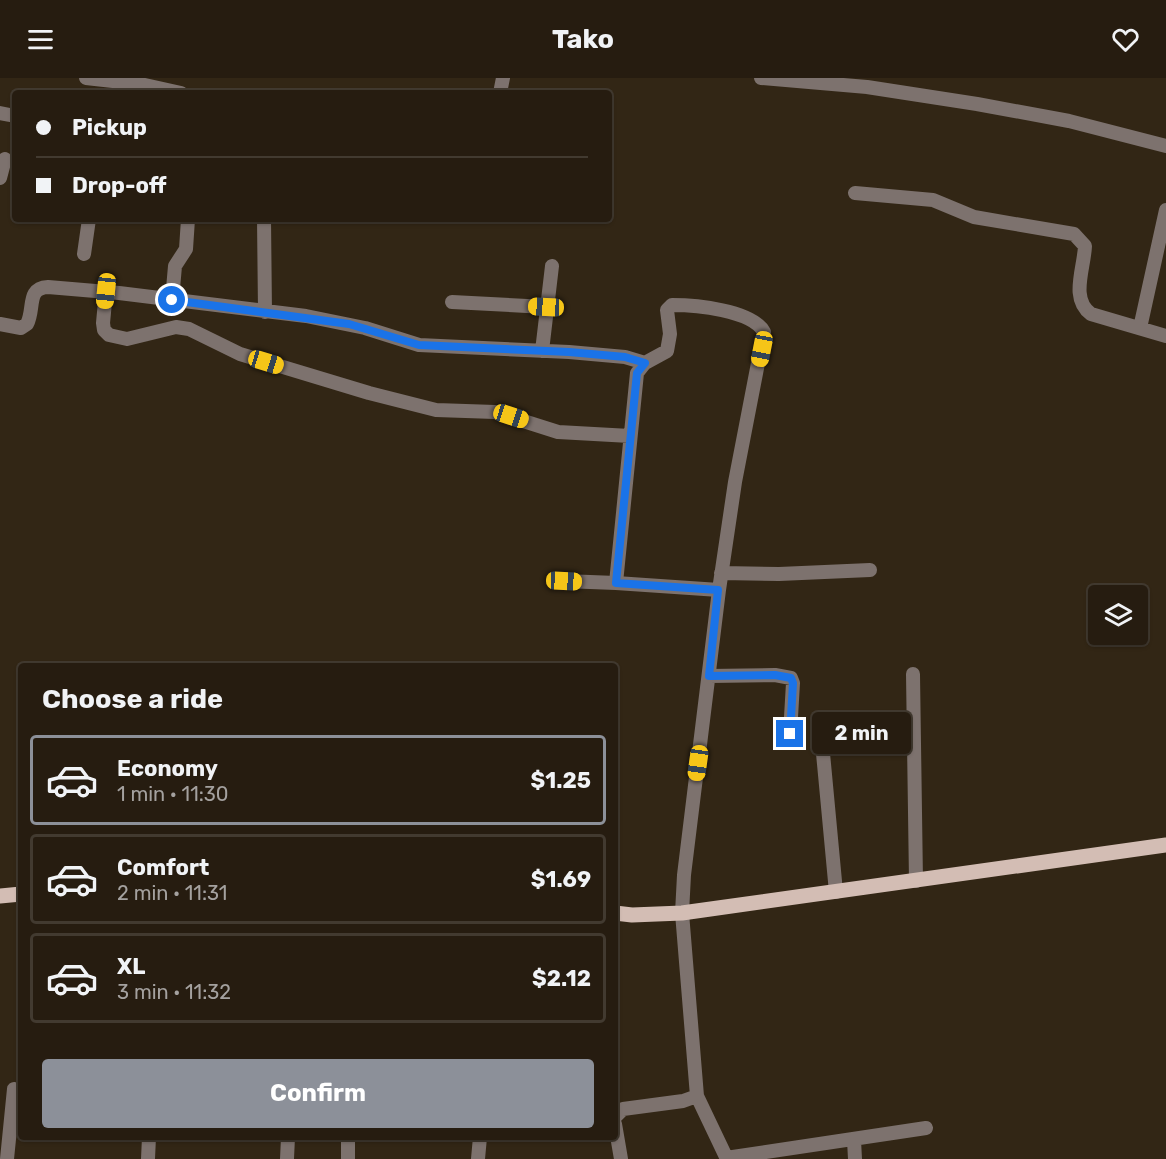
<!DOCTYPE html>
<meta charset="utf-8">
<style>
body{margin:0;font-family:Rubik,sans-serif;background:#32291e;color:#f1f3f6;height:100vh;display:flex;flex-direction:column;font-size:22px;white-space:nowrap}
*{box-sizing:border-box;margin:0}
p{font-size:20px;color:#a4a19f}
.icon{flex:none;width:33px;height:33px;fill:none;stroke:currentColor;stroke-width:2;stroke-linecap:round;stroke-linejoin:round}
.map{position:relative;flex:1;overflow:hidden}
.drawer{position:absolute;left:18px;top:585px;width:600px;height:477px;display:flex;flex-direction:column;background:#261c10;border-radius:6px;box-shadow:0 2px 4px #0004,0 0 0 2px #423a30}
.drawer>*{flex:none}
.hud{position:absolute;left:12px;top:12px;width:600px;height:132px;border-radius:6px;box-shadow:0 2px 4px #0004,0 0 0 2px #423a30;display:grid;align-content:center;height:132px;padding:0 24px;background:#261c10}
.tools{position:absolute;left:1088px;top:507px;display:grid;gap:12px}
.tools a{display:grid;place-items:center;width:60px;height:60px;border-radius:6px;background:#261c10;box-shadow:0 2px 4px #0004,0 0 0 2px #423a30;font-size:30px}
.end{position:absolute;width:27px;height:27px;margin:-14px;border:8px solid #1a73e8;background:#fff;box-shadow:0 0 0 3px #fff}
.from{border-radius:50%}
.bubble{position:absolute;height:42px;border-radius:6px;background:#261c10;box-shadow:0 2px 4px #0004,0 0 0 2px #423a30;font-size:20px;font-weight:700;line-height:42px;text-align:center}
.car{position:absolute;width:18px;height:36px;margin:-18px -9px;border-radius:8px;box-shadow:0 0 4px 2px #0007;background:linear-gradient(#f5c518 24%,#345 0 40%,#f5c518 0 76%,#345 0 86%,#f5c518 0)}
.hud b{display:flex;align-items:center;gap:21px;height:57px;font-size:22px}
.hud b+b{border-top:2px solid #423a30}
.hud i{width:15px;height:15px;background:#f1f3f6}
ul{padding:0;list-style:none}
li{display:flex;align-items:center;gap:18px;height:90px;margin:0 12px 9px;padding:0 12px;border:3px solid #423a30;border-radius:6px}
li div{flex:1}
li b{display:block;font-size:22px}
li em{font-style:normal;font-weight:700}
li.on{border-color:#8c9099}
li>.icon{width:54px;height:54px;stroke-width:1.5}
h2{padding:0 24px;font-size:27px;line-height:72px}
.button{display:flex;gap:12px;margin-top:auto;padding:12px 24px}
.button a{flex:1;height:69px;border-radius:6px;background:#8c9099;color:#fff;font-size:24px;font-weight:700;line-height:69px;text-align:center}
header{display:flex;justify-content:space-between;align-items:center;height:78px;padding:0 24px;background:#261c10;font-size:27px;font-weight:700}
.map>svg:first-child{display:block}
</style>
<header><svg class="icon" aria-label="menu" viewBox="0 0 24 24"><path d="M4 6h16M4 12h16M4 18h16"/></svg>Tako<svg class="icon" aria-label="heart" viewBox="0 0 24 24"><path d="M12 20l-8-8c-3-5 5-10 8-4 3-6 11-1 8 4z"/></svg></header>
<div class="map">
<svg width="1166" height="1081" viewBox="0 0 1166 1081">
<rect width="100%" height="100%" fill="#322615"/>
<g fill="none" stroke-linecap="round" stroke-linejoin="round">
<path stroke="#7d726e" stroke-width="14" d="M86,0L140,6L181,15
M761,0L867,9L977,26L1069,43L1166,68
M500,15L503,0
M0,35L15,38
M0,100L5,81
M855,115L933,122L974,139L1074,156L1085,168C1084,191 1070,221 1091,236L1166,258
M264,141L265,234
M84,176L89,141
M106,213L103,245L104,252L109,257L127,261L176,249L189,251L240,276L369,315L436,332L495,334L558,354L630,358
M172,222L175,188L186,171L188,141
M452,224L546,229
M0,246L21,250L27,246C35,231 26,210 48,209L119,215L306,238L365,250L419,267L569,274L625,279L645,285
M1140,250L1166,132
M542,273L552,188
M721,495L779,496L870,492
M564,503L616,505
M913,596L916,803
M709,598L775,597L791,600L793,605L790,656
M836,814L821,654C828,642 847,643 860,642
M697,1018L727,1081
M615,1039L623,1031L683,1023L697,1018L682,835L684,797L719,512L735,404L764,254C752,232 695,227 672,227L667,232L670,256L667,273L645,285L637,295L616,505L719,512
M615,1046L621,1081
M854,1062L855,1081
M726,1080L926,1050
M7,1081L14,1011
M148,1081L149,1059
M287,1081L288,1059
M348,1081V1059
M478,1081L480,1059"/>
<path stroke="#d3bdb4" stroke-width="15" d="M0,818L21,816
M615,835L632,837L682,835L1166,767"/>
</g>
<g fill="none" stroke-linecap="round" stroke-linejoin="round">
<path stroke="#1a73e8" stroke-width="8" d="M172,222L349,246L419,267L569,274L625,279L645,285L637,295L616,505L718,512L709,598L775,597L791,600L793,605L790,656"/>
</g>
</svg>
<div class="tools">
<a><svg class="icon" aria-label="layers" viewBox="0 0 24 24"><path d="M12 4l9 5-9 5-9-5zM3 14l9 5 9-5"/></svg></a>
</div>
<i class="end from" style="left:172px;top:222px"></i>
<i class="end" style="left:790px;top:656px"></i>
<div class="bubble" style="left:812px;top:634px;width:99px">2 min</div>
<i class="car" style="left:106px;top:213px;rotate:186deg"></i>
<i class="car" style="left:546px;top:229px;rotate:273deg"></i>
<i class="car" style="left:762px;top:271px;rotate:191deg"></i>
<i class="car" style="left:266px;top:284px;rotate:107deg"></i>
<i class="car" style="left:511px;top:338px;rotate:108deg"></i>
<i class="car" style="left:564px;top:503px;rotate:93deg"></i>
<i class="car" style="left:698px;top:685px;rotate:188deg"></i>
<div class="hud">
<b><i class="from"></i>Pickup</b>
<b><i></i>Drop-off</b>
</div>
<section class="drawer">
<h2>Choose a ride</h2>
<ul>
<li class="on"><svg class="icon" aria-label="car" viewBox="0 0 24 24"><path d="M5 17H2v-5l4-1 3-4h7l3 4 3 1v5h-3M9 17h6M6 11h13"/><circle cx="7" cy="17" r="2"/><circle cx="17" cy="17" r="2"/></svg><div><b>Economy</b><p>1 min · 11:30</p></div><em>$1.25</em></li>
<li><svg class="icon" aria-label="car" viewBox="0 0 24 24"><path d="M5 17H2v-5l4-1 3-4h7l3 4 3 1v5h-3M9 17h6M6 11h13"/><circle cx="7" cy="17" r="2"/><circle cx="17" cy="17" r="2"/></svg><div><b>Comfort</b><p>2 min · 11:31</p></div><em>$1.69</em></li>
<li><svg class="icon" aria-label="car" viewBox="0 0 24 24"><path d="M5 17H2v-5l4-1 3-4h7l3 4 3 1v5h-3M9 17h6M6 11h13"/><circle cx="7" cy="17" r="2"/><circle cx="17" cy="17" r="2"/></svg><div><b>XL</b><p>3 min · 11:32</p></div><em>$2.12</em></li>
</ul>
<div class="button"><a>Confirm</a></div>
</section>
</div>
